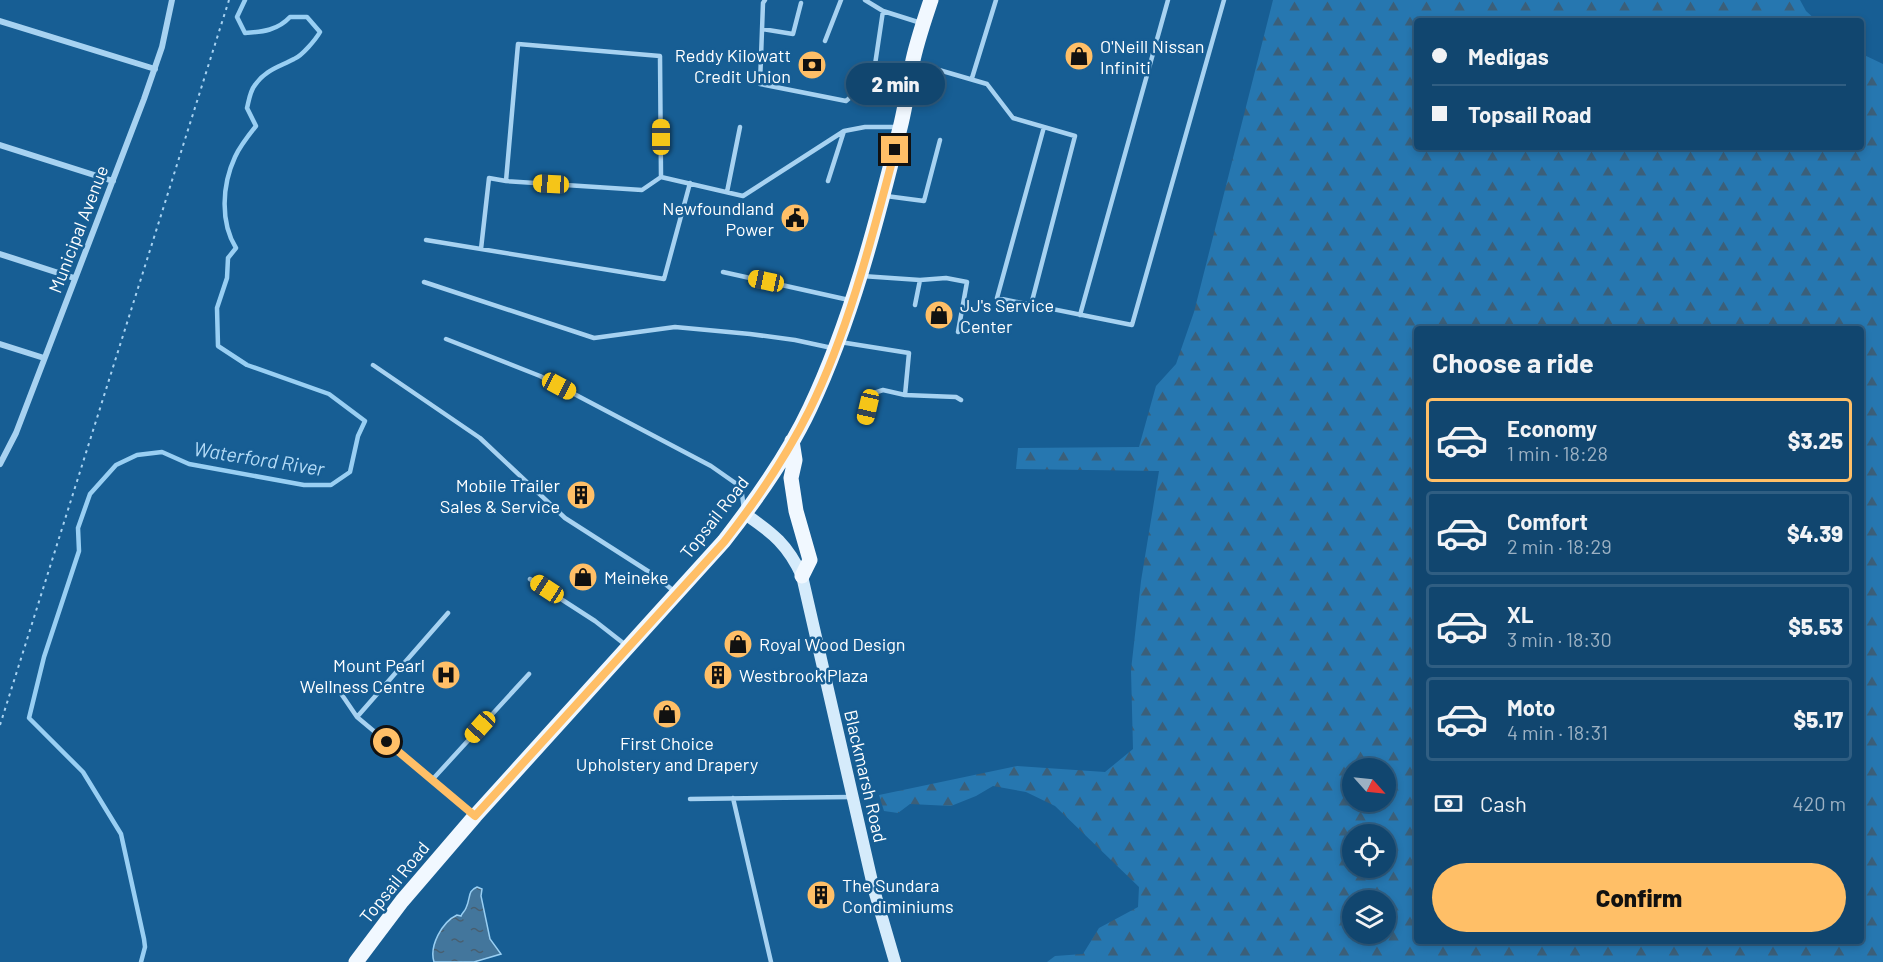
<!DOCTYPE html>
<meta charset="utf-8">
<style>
body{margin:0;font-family:Barlow,sans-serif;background:#1a4d74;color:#f1f3f6;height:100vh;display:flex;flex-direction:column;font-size:22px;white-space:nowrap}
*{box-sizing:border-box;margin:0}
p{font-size:20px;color:#9cb1c3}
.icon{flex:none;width:33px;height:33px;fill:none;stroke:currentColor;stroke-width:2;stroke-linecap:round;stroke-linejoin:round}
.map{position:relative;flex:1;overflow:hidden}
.panel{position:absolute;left:1414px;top:326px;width:450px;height:618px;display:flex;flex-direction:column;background:#11466f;border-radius:6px;box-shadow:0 3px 9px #0003,0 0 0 2px #305e82}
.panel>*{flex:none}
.guide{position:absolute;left:1414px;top:18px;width:450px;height:132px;border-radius:6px;box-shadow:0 3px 9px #0003,0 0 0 2px #305e82;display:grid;align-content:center;height:132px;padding:0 18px;background:#11466f}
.needle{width:39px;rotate:117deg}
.tools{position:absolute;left:1342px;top:758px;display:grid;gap:12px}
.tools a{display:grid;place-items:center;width:54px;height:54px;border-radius:50%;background:#11466f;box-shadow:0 3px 9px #0003,0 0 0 2px #305e82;font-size:30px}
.end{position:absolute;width:27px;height:27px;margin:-14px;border:8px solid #ffbf67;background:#111;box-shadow:0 0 0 3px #111}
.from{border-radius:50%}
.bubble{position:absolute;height:42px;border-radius:21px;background:#11466f;box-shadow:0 3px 9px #0003,0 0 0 2px #305e82;font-size:20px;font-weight:800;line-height:42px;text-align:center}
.car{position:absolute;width:18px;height:36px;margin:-18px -9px;border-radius:8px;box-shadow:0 0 4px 2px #0007;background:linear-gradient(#f5c518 24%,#345 0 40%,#f5c518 0 76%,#345 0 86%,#f5c518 0)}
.guide b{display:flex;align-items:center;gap:21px;height:57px;font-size:22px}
.guide b+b{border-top:2px solid #305e82}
.guide i{width:15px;height:15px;background:#f1f3f6}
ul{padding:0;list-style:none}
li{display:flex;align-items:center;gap:18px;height:84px;margin:0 12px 9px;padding:0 6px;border:3px solid #305e82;border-radius:6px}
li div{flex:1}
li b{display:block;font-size:22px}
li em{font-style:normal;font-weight:800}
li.selected{border-color:#ffbf67}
li>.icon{width:54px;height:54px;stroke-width:1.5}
h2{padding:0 18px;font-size:27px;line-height:72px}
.pay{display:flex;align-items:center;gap:15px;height:66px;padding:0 18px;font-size:22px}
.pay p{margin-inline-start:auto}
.button{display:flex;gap:12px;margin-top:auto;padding:12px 18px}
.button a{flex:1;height:69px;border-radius:36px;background:#ffbf67;color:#111;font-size:24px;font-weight:800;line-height:69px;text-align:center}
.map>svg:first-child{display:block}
</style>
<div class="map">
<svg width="1883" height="962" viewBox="0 0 1883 962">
<defs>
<pattern id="forest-firs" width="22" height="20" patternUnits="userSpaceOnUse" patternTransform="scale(1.5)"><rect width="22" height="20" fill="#2677b0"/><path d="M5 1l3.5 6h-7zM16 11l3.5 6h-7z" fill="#3b5f79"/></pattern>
<pattern id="water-ripples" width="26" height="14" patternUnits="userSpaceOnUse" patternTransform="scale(1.5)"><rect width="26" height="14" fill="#43769c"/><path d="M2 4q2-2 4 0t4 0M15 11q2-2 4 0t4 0" fill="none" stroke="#485f70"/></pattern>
</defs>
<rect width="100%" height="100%" fill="#175e94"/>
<path fill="url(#forest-firs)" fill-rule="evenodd" d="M1273,0H1800L1806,11L1817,21H1418V147H1862V54L1883,64V962H1047L1055,956L1083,954L1099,928L1138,907L1139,887L1055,806L1026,792L993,786L976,796L951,806L910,804L898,813L884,811L879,795L1017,766L1105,772L1133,749L1131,670L1141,581L1159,471L1016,469L1018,448L1139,447L1156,386L1176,364L1194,312ZM1418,328H1862V940H1418ZM1353,768H1386V801H1353ZM1353,834H1386V867H1353ZM1353,900H1386V933H1353Z"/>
<path fill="url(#water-ripples)" stroke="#99cff3" stroke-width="1.5" d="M477,887L482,889L481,896L490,939L501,954L474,962H434C429,946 442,922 457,915L461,916C462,913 465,911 466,908C471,898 467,891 477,887Z"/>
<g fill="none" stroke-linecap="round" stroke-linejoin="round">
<path stroke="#99cff3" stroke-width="4.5" d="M141,962L145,947L144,939L121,834L83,772L29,718L44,657L79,551L78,528L90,494L116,465L137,455L162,452L189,464L304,485H331L350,472L358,436L365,421L329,394L247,365L218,346L217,308L227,278L228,258L236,248C220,222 222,185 235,157C240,146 248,136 256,126L247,108C249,100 250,91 255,85C265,70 279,67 294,59C302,56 316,39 320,32L307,17H290C278,30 263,32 245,33L237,17L245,0"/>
<path stroke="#a7d2f1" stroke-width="2" stroke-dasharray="3 4.5" stroke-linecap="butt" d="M0,725L229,0"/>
<path stroke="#a7d2f1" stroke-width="4.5" d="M765,0L763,3L760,84L846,101L873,78L883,11
M865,0L883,11L921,23
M762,29L793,34L801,3
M825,41L841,0
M915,63L987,84L1013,118L1075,136L1031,305
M972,78L996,0
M1044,127L997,298L1132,325L1224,0
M661,177L642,190L506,181L518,44L660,56L661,177L743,196L844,131
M828,181L844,131L865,127H898
M727,192L740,127
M886,196L924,201L940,140
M426,240L664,279L690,183
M481,249L489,178L506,181
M723,272L849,300
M862,276L920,280L915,305
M920,280L946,278L967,282L958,332
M424,282L594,338L675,327L750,334L795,340L832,348
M1080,315L1168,0
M446,339L540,376L711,466L741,487L744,509
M840,342L909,353L905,395L956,397L961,400
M373,365L480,438L565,518L654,575L675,592
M865,421L871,394L883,390L905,395
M530,579L595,621L627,646
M448,613L357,717L473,814
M340,692L357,717
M432,780L529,674
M733,798L771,962
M690,799L852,797"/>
<path stroke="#a7d2f1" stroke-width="6" d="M0,21L155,69
M0,145L113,181
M0,254L74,278
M0,344L44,358
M0,464L16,433L144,99L162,47L172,0"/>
<path stroke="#d5ebfb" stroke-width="12" d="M745,514C773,533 788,545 802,576L874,890L895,962"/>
<path stroke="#f1f8ff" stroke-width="15" d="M792,441L795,460L791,478L796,511L810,560L802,576
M356,962L402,901L475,816L724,541C756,500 788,455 810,408C851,321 876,225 899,132C905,110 908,88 912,65C916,44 924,21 931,0"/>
</g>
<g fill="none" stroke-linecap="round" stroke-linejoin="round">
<path stroke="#ffbf67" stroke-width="8" d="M387,742L475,816L724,542C756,501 786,457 809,411C848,333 873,234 895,150"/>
</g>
<defs>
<g id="shop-disc" transform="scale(1.5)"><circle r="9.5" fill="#ffbf67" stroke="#175e94"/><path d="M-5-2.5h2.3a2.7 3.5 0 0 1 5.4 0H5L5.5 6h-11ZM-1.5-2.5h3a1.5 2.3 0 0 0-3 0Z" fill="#111"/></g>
<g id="bank-disc" transform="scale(1.5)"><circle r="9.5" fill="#ffbf67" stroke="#175e94"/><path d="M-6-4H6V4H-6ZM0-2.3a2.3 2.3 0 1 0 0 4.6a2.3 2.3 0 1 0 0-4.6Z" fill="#111"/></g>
<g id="civic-disc" transform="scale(1.5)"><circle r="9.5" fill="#ffbf67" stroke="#175e94"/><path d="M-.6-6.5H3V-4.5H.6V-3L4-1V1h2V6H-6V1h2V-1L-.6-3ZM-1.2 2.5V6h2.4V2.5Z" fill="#111"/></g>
<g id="building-disc" transform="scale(1.5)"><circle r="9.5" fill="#ffbf67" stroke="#175e94"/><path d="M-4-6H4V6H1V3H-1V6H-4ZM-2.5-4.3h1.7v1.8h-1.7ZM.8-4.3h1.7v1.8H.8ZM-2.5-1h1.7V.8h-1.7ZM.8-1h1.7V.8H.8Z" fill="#111"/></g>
<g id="hospital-disc" transform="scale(1.5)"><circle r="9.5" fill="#ffbf67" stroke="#175e94"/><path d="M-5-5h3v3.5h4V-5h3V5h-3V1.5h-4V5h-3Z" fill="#111"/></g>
</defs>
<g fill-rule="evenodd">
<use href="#shop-disc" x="1079" y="56"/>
<use href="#bank-disc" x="812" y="65"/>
<use href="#civic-disc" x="795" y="218"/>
<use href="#shop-disc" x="939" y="315"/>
<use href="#building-disc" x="581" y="495"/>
<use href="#shop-disc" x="583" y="577"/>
<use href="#shop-disc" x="738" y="644"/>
<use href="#hospital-disc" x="446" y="675"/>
<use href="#building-disc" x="718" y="675"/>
<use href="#shop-disc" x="667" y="714"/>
<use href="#building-disc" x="821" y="895"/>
</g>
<g text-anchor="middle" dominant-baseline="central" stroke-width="5" stroke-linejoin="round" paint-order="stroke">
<g font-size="18" fill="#fff" stroke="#175e94" text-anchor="start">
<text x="1100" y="46">O'Neill Nissan<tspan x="1100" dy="21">Infiniti</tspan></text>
<text x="791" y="55" text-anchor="end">Reddy Kilowatt<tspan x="791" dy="21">Credit Union</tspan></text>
<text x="774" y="208" text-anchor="end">Newfoundland<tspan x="774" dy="21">Power</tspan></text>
<text x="960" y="305">JJ's Service<tspan x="960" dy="21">Center</tspan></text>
<text x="560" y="485" text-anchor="end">Mobile Trailer<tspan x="560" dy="21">Sales &amp; Service</tspan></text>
<text x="604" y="577">Meineke</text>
<text x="759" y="644">Royal Wood Design</text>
<text x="425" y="665" text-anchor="end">Mount Pearl<tspan x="425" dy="21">Wellness Centre</tspan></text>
<text x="739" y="675">Westbrook Plaza</text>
<text x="667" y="743" text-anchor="middle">First Choice<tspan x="667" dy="21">Upholstery and Drapery</tspan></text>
<text x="842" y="885">The Sundara<tspan x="842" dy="21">Condiminiums</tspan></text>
</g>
<g font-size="18" fill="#fff" stroke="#175e94">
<text transform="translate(78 229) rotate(-69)">Municipal Avenue</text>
<text transform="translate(714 517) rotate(-52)">Topsail Road</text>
<text transform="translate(866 776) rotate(77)">Blackmarsh Road</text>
<text transform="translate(394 882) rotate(-51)">Topsail Road</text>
</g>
<g font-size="20" font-style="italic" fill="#b3dbf7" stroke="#175e94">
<text transform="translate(259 458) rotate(9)">Waterford River</text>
</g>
</g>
</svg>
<div class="tools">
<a><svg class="needle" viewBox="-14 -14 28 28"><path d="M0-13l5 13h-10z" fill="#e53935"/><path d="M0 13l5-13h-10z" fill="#9cb1c3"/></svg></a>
<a><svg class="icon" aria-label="locate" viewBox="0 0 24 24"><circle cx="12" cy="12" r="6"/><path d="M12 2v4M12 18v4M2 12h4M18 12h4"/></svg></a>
<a><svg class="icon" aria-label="layers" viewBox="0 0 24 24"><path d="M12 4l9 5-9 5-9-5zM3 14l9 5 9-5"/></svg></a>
</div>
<i class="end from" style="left:387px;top:742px"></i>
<i class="end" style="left:895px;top:150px"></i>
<div class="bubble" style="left:846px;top:63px;width:99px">2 min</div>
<i class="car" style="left:661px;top:137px;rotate:0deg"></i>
<i class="car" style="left:551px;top:184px;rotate:273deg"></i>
<i class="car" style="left:766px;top:281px;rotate:282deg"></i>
<i class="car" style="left:559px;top:386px;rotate:118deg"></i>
<i class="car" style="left:868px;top:407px;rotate:193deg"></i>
<i class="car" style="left:547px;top:589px;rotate:303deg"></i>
<i class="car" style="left:480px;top:727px;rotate:222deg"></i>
<div class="guide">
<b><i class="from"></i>Medigas</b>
<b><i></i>Topsail Road</b>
</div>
<section class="panel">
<h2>Choose a ride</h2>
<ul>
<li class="selected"><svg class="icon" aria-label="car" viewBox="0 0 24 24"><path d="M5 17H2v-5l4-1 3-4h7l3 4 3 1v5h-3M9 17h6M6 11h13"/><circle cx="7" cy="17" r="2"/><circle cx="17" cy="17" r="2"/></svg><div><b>Economy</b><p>1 min · 18:28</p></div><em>$3.25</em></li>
<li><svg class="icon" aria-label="car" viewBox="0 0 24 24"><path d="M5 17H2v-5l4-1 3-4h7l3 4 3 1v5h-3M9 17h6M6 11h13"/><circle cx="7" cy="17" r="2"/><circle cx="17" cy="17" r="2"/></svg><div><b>Comfort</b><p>2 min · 18:29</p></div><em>$4.39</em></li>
<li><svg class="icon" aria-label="car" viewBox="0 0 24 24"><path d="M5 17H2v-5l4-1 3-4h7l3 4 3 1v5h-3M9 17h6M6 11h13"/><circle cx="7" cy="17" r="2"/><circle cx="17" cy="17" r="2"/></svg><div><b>XL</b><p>3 min · 18:30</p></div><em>$5.53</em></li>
<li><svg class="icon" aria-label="car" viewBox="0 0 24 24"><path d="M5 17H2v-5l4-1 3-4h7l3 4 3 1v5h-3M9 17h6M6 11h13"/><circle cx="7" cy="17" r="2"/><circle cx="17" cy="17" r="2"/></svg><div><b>Moto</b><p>4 min · 18:31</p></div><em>$5.17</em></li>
</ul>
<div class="pay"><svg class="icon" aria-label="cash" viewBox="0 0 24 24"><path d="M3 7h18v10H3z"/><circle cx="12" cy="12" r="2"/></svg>Cash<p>420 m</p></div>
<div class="button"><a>Confirm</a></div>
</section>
</div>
